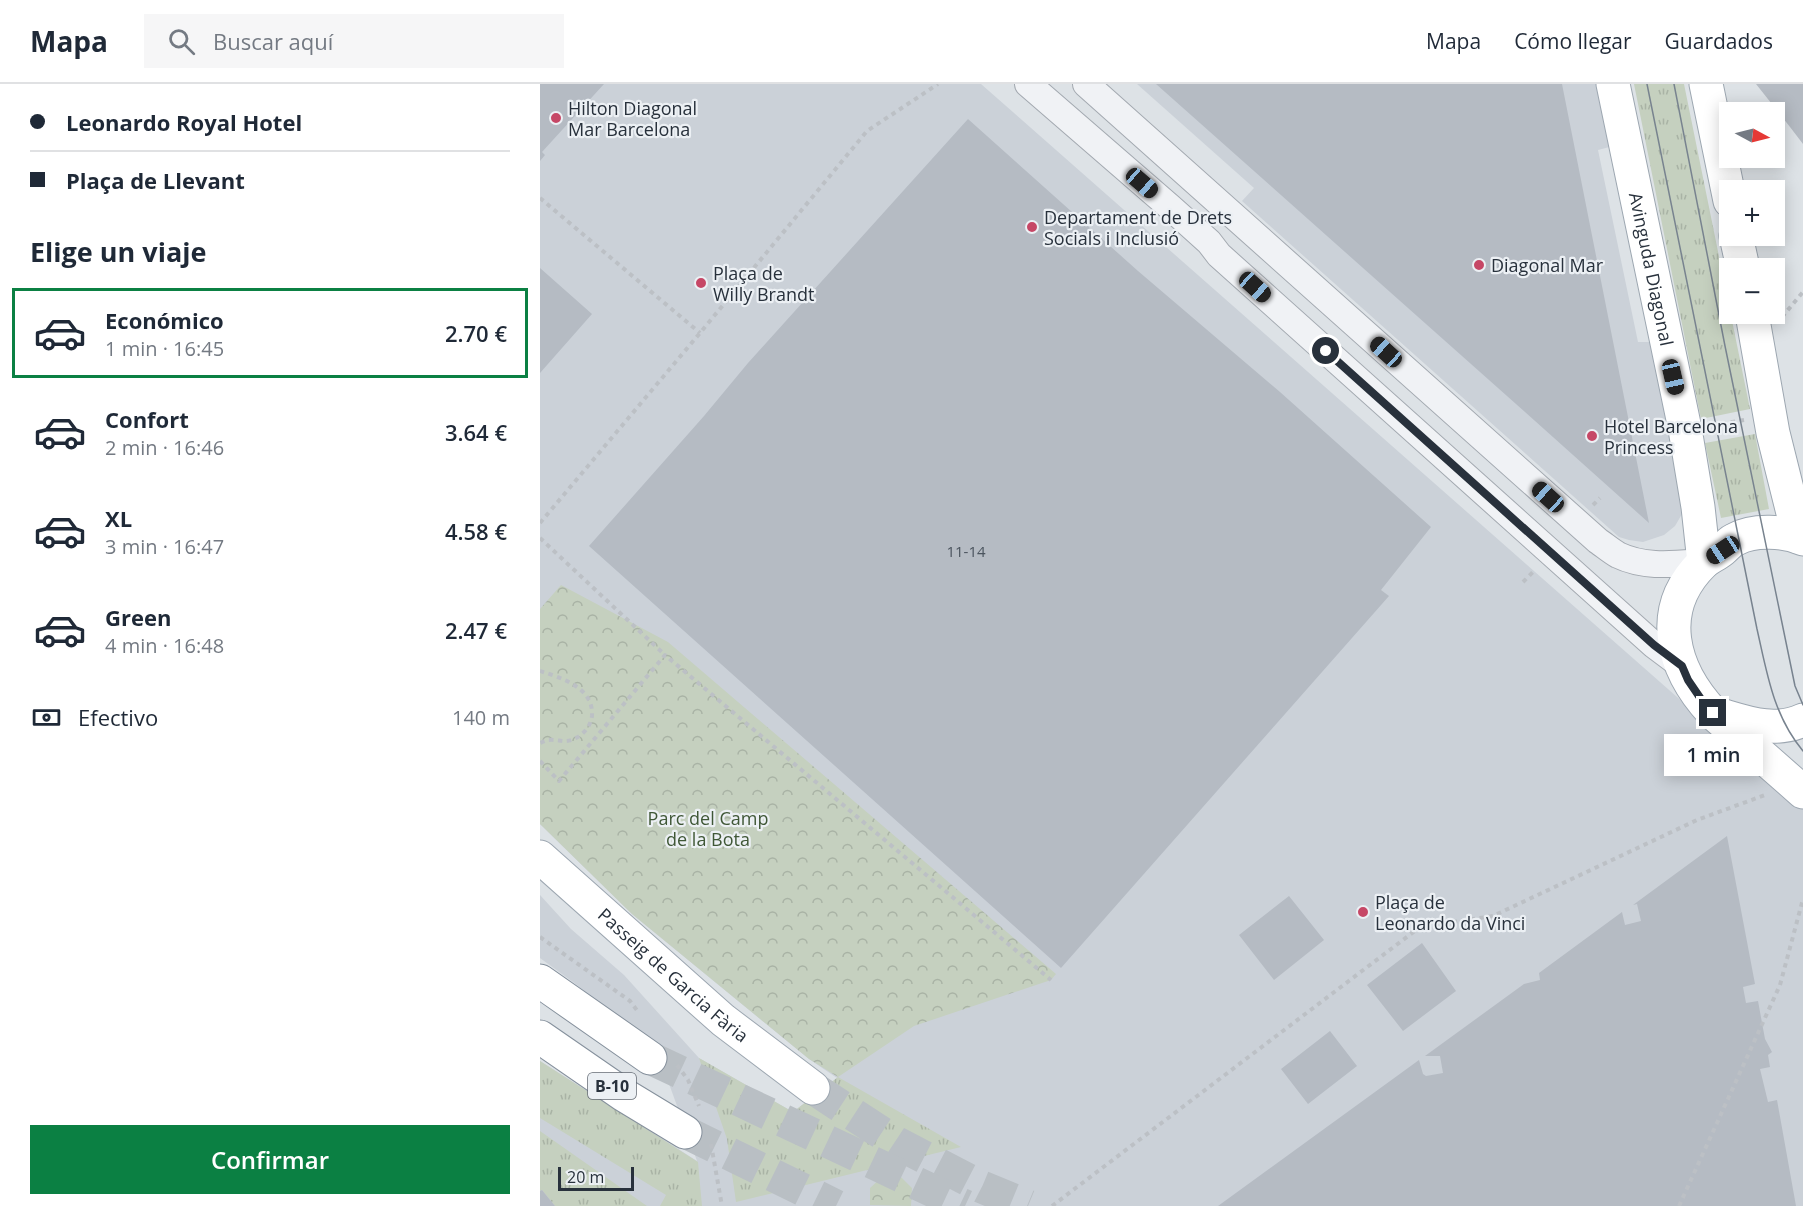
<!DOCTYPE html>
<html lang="es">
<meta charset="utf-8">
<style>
body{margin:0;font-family:"Open Sans",sans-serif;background:#f6f6f7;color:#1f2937;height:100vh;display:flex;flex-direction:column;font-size:22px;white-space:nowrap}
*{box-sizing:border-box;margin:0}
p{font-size:20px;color:#747a83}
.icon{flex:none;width:33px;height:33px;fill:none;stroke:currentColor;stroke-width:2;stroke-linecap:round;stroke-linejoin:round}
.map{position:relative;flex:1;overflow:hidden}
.side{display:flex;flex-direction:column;background:#fff;width:540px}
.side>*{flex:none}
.guide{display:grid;align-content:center;height:132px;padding:0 30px;background:#fff}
.needle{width:39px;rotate:97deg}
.tools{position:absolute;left:1179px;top:18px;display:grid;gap:12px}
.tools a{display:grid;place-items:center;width:66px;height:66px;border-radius:0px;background:#fff;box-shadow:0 3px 15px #0003;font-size:30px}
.scale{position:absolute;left:18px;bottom:15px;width:76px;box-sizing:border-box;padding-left:6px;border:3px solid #28313c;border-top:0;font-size:16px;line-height:21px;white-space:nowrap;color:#28313c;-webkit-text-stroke:4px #ecf0f4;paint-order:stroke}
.end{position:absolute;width:27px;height:27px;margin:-14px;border:8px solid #28313c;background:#fff;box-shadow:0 0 0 3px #fff}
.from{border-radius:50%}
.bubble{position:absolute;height:42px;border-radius:0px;background:#fff;box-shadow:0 3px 15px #0003;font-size:20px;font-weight:600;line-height:42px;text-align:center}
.car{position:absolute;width:18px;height:36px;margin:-18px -9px;border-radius:8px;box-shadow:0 0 4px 2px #0007;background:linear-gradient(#222 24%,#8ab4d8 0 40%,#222 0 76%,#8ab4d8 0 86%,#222 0)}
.guide b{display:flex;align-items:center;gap:21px;height:57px;font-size:22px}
.guide b+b{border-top:2px solid #e0e1e3}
.guide i{width:15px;height:15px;background:#1f2937}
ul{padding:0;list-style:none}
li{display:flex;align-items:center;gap:18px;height:90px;margin:0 12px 9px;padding:0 18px;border:3px solid transparent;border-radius:0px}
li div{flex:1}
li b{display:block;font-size:22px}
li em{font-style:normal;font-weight:600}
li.current{border-color:#0b8043}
li>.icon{width:54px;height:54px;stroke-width:1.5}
h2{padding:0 30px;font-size:27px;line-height:72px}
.pay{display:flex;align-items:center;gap:15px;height:66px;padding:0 30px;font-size:22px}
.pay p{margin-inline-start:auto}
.action{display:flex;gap:12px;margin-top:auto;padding:12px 30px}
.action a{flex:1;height:69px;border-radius:0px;background:#0b8043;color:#fff;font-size:24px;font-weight:600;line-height:69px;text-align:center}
header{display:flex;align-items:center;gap:36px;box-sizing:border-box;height:84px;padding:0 30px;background:#fff;border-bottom:2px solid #e0e1e3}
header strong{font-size:28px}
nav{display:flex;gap:33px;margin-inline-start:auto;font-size:21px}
.search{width:420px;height:54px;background:#f6f6f7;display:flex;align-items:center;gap:15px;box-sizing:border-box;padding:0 21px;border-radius:0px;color:#747a83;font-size:22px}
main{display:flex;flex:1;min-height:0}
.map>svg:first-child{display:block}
</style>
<header>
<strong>Mapa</strong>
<div class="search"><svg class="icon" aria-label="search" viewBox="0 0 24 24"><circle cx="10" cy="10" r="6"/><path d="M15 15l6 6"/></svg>Buscar aquí</div>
<nav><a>Mapa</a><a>Cómo llegar</a><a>Guardados</a></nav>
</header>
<main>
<section class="side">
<div class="guide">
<b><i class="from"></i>Leonardo Royal Hotel</b>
<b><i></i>Plaça de Llevant</b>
</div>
<h2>Elige un viaje</h2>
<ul>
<li class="current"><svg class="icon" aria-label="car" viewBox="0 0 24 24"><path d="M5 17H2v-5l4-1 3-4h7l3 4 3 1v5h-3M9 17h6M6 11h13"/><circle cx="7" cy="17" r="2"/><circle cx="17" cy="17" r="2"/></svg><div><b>Económico</b><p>1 min · 16:45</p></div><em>2.70 €</em></li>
<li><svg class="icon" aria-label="car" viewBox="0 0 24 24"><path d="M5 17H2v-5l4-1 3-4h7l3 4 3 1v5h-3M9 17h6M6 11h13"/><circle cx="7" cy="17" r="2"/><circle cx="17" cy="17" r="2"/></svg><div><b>Confort</b><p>2 min · 16:46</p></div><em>3.64 €</em></li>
<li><svg class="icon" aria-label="car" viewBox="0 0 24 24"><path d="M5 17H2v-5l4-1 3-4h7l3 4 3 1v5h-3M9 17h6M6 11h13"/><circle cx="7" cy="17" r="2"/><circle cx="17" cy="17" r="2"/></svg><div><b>XL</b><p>3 min · 16:47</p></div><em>4.58 €</em></li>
<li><svg class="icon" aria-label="car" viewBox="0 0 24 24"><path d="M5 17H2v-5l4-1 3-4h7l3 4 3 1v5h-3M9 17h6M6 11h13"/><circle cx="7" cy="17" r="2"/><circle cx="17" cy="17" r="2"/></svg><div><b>Green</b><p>4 min · 16:48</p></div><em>2.47 €</em></li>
</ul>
<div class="pay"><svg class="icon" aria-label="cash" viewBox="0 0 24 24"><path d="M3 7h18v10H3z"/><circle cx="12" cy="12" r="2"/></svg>Efectivo<p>140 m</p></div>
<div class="action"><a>Confirmar</a></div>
</section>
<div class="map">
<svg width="1263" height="1122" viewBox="0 0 1263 1122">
<defs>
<pattern id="grass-tufts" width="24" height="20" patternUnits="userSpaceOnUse" patternTransform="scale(1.5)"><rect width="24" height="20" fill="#c5d0bf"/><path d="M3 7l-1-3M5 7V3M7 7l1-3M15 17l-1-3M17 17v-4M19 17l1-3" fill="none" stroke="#a9b3a5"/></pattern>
<pattern id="park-crowns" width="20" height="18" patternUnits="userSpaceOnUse" patternTransform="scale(1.5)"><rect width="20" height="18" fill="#c5d0bf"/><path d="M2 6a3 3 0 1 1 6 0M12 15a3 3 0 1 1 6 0" fill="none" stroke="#a9b3a5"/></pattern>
</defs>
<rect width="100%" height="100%" fill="#dde2e6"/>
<path fill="#cbd1d8" d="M0,0H441L1212,679L1263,724V1122H0V977L157,1077L128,997L67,925L33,898L0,874V811L31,845L84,891L159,974L253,1028L297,994L269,975L92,830L0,740Z
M597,0H1061L1073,62L1058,66L1098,258H1110L1145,413L1142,430L1135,442L1124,451L1103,458L1089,456L1079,453L702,117L714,104Z"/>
<path fill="url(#grass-tufts)" d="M1094,0H1144L1210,325L1161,335Z
M1215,350L1229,425L1181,434L1165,359Z
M159,974L253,1028L298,993L421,1063L196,1118L187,1055Z
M0,977L158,1078L162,1122H120L126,1111L0,1034Z
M0,1047L107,1122H15L2,1106L0,1107Z"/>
<path fill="url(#park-crowns)" d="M21,501L128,558L516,890L511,896L374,942L298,993L269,975L92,830L0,740V525Z
M343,1092H360L372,1104L371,1122L330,1121V1104Z"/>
<path fill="#b5bbc3" d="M0,0H64L2,68L5,71L0,77Z
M616,0H1022L1109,439L985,328Z
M1216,0H1263V60L1250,43Z
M428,35L598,187L740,308L891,443L841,506L849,512L521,884L49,462L164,332L208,279Z
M0,184L52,230L0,289Z
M1187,752L1215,900L1203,903L1206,919L1218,917L1225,955L1232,968L1228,971L1230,983L1220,985L1228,1018L1237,1016L1256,1122H678L879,976L883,990L886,992L903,989L900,972H885L984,900L1000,896L999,889L1082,828L1085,841L1101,837L1097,820L1093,821Z
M749,812L784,856L734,896L699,851Z
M882,859L916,907L863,947L827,901Z
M790,947L817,982L768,1020L741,985Z
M2,1106L15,1122H0V1107Z"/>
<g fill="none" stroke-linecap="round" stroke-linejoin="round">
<path stroke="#b9bfc4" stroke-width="33" stroke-dasharray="33 16" stroke-linecap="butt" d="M273,1004L357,1059L442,1103L488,1122"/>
<path stroke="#b9bfc4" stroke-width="33" stroke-dasharray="33 16" stroke-linecap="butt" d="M110,974L425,1122
M145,1048L296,1122"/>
<g stroke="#a3a9b0" stroke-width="28">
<path id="minor" d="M488,0L630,123L669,158L679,171L1114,561L1142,582
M546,0L1058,457C1064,461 1071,467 1078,471C1105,484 1134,480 1164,478"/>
</g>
<g stroke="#9da7b1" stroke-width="35">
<g id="major">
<path id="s1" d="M1073,0L1145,345L1158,423L1164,478"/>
<path d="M1166,0L1190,117"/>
<path d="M1196,152L1203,184"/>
<path d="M1212,230L1233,349L1259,453"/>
<path d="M1263,455C1245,447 1214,445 1196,455C1190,457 1187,462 1182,466C1176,471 1168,474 1163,479C1115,526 1132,585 1173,629L1263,708"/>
<path d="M1181,631C1208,639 1235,649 1263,636"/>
<path id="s2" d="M0,773L183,936L273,1004"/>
</g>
</g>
<g stroke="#85909c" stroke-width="35">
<path id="highway" d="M0,897L110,974
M0,953L84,1011L145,1048"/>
</g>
<path stroke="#bcc0c5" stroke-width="4" stroke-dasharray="4.5 4.5" stroke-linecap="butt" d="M0,114L160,249
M1242,233L1263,208
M1173,341L1204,336
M1110,360L1120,359
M1053,421L1060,414
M0,439L160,249L327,47L398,0
M0,454L125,571
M983,498L995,486
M0,587C22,594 54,604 52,632C51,641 44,650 36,654C25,660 19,655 9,656C6,656 3,658 0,659
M0,677L19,697L125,571L511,896
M0,853L90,917L99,929
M137,981L148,996L159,1022
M171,1060L182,1122
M512,1122L880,843L953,832L1157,736L1225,711
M1139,1122L1240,901L1263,815"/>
<use href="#minor" stroke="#f0f2f5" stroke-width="26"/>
<use href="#major" stroke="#fff" stroke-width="33"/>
<use href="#highway" stroke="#fff" stroke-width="33"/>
<path stroke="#78838f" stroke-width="1.5" d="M1107,0L1217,545C1227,589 1233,631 1263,667
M1134,0L1185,262L1255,602L1263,621"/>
</g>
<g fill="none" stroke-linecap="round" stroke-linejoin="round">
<path stroke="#28313c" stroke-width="8" d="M786,267L1114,561L1142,582L1148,596L1163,618L1173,629"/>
</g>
<g fill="#c64766" stroke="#ecf0f4" stroke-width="2">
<circle cx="16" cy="34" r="6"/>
<circle cx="492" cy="143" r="6"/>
<circle cx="939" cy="181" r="6"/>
<circle cx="161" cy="199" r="6"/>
<circle cx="1052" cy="352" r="6"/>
<circle cx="823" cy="828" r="6"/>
</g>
<g text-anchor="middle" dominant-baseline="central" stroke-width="4.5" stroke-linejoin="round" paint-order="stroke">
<g font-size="15" fill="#4b545e">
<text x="426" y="467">11-14</text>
</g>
<rect fill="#ecf0f4" stroke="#636a73" stroke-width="1.5" x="48" y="989" width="48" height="26" rx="4.5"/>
<g font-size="16" font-weight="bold" fill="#28313c">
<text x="72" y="1002">B-10</text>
</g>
<g font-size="18" fill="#28313c" stroke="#ecf0f4" text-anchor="start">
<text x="28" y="24">Hilton Diagonal<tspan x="28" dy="21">Mar Barcelona</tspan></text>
<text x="504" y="133">Departament de Drets<tspan x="504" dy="21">Socials i Inclusió</tspan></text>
<text x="951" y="181">Diagonal Mar</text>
<text x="173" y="189">Plaça de<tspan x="173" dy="21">Willy Brandt</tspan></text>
<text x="1064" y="342">Hotel Barcelona<tspan x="1064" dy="21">Princess</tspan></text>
<text x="835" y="818">Plaça de<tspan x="835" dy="21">Leonardo da Vinci</tspan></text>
</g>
<g font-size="18" fill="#28313c" stroke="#ecf0f4">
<text stroke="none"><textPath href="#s1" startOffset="189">Avinguda Diagonal</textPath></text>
<text stroke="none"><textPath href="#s2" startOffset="178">Passeig de Garcia Fària</textPath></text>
</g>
<g font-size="18" fill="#3f5736" stroke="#ecf0f4">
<text x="168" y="734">Parc del Camp<tspan x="168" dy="21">de la Bota</tspan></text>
</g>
</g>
</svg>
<div class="tools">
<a><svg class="needle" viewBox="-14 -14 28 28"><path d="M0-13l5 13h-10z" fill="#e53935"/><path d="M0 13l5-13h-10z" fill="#747a83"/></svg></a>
<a>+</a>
<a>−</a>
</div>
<div class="scale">20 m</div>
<i class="end from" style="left:786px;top:267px"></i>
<i class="end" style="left:1173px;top:629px"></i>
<div class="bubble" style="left:1124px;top:650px;width:99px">1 min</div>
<i class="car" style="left:602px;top:99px;rotate:131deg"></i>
<i class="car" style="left:715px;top:203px;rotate:132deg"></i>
<i class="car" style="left:846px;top:268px;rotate:312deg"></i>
<i class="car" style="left:1133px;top:293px;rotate:167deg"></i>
<i class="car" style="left:1008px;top:413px;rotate:312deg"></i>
<i class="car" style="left:1183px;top:466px;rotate:237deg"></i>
</div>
</main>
